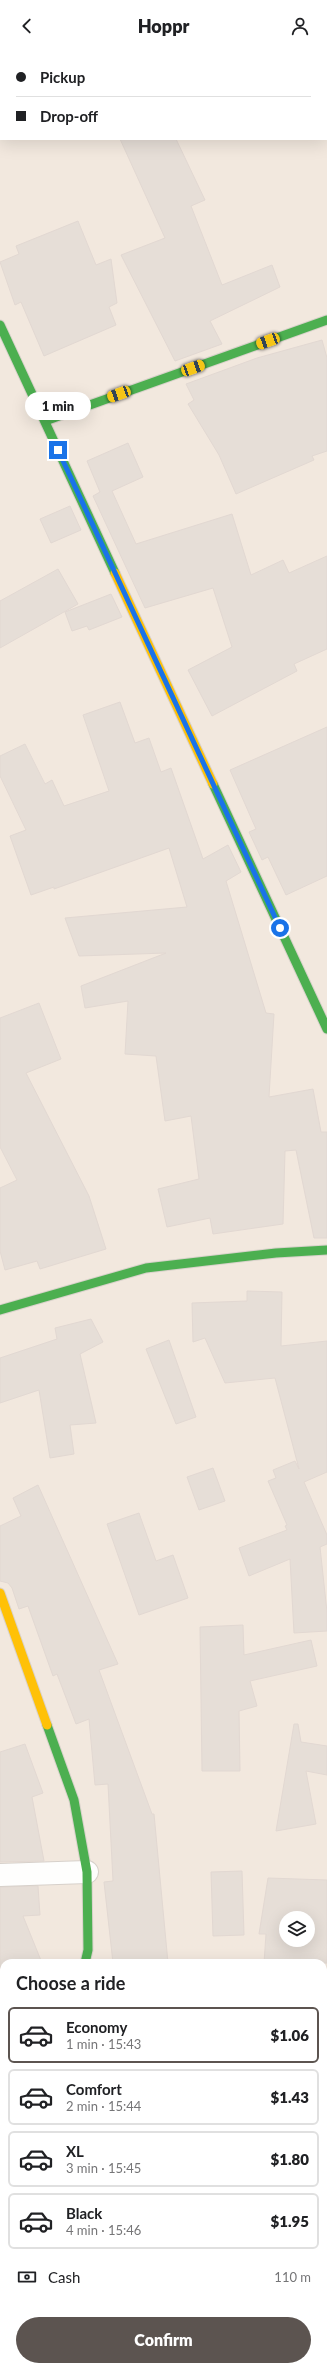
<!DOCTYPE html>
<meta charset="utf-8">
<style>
body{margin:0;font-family:Lato,sans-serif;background:#f6f6f6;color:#202124;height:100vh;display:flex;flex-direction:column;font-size:15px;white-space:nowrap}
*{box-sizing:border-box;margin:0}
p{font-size:13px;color:#757577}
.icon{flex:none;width:22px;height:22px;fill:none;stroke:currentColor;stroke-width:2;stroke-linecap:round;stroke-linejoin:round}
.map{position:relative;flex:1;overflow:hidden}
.drawer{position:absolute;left:0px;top:1907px;width:327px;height:412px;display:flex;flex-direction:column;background:#fff;border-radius:12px 12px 0 0;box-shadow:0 4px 16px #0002}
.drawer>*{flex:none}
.hud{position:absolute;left:0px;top:0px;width:327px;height:88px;box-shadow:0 4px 16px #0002;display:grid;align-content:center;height:88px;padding:0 16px;background:#fff}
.tools{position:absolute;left:279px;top:1859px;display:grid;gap:8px}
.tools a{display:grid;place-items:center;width:36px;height:36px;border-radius:50%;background:#fff;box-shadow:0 4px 16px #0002;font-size:20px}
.end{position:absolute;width:18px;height:18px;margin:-9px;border:5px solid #1a73e8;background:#fff;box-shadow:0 0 0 2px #fff}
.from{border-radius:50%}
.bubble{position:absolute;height:28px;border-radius:14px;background:#fff;box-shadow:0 4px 16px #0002;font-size:13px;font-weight:800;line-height:28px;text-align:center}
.car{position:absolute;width:12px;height:24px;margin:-12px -6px;border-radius:5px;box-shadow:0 0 3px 1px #0007;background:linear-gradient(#f5c518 24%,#345 0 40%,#f5c518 0 76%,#345 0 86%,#f5c518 0)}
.hud b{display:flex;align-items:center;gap:14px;height:38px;font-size:15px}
.hud b+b{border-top:1px solid #e0e0e0}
.hud i{width:10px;height:10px;background:#202124}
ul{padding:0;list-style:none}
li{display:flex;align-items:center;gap:12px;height:56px;margin:0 8px 6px;padding:0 8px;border:2px solid #e0e0e0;border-radius:6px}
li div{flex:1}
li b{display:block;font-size:15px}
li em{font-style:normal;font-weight:800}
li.current{border-color:#5c5450}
li>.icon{width:36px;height:36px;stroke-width:1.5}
h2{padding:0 16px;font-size:18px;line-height:48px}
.pay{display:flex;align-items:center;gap:10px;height:44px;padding:0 16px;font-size:15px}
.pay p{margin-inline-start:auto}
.button{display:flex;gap:8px;margin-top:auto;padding:8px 16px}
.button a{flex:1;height:46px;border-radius:24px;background:#5c5450;color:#fff;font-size:16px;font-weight:800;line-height:46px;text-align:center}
header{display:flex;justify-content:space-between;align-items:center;height:52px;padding:0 16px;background:#fff;font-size:18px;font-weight:800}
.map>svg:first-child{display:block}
</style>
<header><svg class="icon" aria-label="back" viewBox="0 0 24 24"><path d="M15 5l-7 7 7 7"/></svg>Hoppr<svg class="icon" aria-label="person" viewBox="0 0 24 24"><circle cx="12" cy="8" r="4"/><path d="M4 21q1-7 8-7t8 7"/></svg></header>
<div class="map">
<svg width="327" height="2319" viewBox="0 0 327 2319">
<rect width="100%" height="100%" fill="#f9f5f0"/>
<path fill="#f2e8de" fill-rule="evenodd" d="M0,0H327V2319H0ZM1,1H326V87H1ZM286,1866H308V1888H286ZM4,1911H323V2315H4Z"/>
<path fill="#e6ded7" stroke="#e2d8d2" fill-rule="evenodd" d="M120,87H176L205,148L191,154L222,233L272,213L280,235L210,269L222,292L175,309L121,203L165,186Z
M78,169L96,213L111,207L117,251L109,255L116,273L44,304L21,250L15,253L0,210L19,202L16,194Z
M322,288L327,306V399L312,404L314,408L236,442L219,403L188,352L194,348L186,332L257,306Z
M128,391L143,425L112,439L136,492L232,462L251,523L283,508L289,521L327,504V597L294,612L297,619L212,664L188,618L232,595L213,536L145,556L93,444L100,440L87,409Z
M70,454L81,478L51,491L40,467Z
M58,517L78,552L0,596V549Z
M111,542L122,565L89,578L87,574L72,579L65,560Z
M120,650L135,691L149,686L161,720L171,716L203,807L228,793L241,820L226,829L266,961L274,962L269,1045L313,1037L321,1080H327V1186H314L296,1098L285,1099L283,1172L213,1182L210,1166L167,1175L158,1137L199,1127L191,1064L165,1069L156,1004L125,1002L128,949L85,956L81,934L166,901L79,904L65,866L187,855L169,796L54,837V835L31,843L10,784L26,778L0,724V704L25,692L45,732L52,728L64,754L109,739L83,663Z
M327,675V824L286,843L268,805L262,808L249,780L256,777L230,718Z
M39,951L61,1007L26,1021L89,1144L106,1197L40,1217L37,1209L5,1218L0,1199V1136L17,1128L0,1095V966Z
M247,1239L282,1240L281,1294L327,1289V1420L304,1430L327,1483V1492L320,1495L327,1560V1579L294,1581L290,1507L249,1524L239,1496L287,1478L285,1474L287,1473L268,1429L276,1426L273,1418L295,1409L299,1417L275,1326L225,1331L205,1286L193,1290L192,1251L247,1249Z
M91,1267L103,1290L80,1302L96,1371L70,1373L74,1402L50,1406L39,1338L0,1351V1306L57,1287L55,1276Z
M169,1288L196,1365L176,1372L146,1297Z
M213,1416L225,1449L199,1458L187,1425Z
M38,1433L118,1612L99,1618L152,1762H154L168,1911H113L104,1830L113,1829L108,1732L95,1733L89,1667L76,1672L57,1622L53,1624L28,1554L19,1557L12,1536L8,1531L0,1529V1474L21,1464L13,1446Z
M139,1461L156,1509L173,1503L188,1546L139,1563L107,1472Z
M243,1573L244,1603L311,1588L317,1614L250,1629L257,1654L239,1659L240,1719H202L200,1575Z
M294,1672H298L301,1690L327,1694V1723L306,1719L316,1772L276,1779Z
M25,1692L43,1741L32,1745L44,1809L0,1810V1700Z
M242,1819L244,1883L213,1884L211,1820Z
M268,1826L327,1828V1911H264L266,1882H259ZM286,1866H308V1888H286Z
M38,1834L40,1863L23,1864L42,1911H4V1916L0,1917V1835Z"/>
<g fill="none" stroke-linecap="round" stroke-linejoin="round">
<g stroke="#d7d1cb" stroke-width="24">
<path id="street" d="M0,1823L87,1820
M0,2119L4,2120
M323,2201L327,2200
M323,2284L327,2288"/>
</g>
<g stroke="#d9d2cb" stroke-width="11">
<path id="fast" d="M0,273L115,521
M45,369L327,268
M213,732L327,977
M0,1258L146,1216L276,1201L327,1198
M47,1673L74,1748L87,1820L88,1898L85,1911"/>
</g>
<g stroke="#d9d2cb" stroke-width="11">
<path id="slow" d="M115,521L213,732
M0,1541L47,1673"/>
</g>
<use href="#street" stroke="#fefefd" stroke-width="22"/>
<use href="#fast" stroke="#4caf50" stroke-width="9"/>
<use href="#slow" stroke="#ffc107" stroke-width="9"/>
</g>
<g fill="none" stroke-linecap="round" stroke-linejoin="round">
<path stroke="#1a73e8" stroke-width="5" d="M58,398L280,876"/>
</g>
</svg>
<div class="tools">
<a><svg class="icon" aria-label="layers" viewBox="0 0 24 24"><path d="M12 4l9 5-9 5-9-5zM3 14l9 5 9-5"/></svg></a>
</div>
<i class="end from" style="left:280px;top:876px"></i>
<i class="end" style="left:58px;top:398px"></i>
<div class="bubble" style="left:25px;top:340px;width:66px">1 min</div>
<i class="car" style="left:268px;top:289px;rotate:250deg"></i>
<i class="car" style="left:193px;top:316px;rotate:70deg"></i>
<i class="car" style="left:119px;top:342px;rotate:250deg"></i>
<div class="hud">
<b><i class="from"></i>Pickup</b>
<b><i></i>Drop-off</b>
</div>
<section class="drawer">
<h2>Choose a ride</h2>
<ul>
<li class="current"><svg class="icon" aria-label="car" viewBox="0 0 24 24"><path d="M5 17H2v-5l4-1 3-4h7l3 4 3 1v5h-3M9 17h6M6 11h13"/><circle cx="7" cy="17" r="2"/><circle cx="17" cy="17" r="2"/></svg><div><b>Economy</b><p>1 min · 15:43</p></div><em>$1.06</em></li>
<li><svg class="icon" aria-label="car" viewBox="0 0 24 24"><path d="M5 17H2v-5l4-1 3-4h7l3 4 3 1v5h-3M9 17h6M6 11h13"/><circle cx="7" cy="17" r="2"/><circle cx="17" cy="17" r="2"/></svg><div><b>Comfort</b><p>2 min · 15:44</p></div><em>$1.43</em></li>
<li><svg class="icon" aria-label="car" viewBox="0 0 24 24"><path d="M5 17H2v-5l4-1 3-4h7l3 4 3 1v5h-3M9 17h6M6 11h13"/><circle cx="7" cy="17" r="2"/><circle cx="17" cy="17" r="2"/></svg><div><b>XL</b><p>3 min · 15:45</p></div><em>$1.80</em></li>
<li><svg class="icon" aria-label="car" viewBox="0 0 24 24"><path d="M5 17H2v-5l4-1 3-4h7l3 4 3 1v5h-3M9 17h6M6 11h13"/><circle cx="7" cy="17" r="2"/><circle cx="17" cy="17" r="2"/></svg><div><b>Black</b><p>4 min · 15:46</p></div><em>$1.95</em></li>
</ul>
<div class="pay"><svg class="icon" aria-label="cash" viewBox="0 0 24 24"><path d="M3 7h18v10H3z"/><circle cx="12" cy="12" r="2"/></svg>Cash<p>110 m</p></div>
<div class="button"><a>Confirm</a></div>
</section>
</div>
